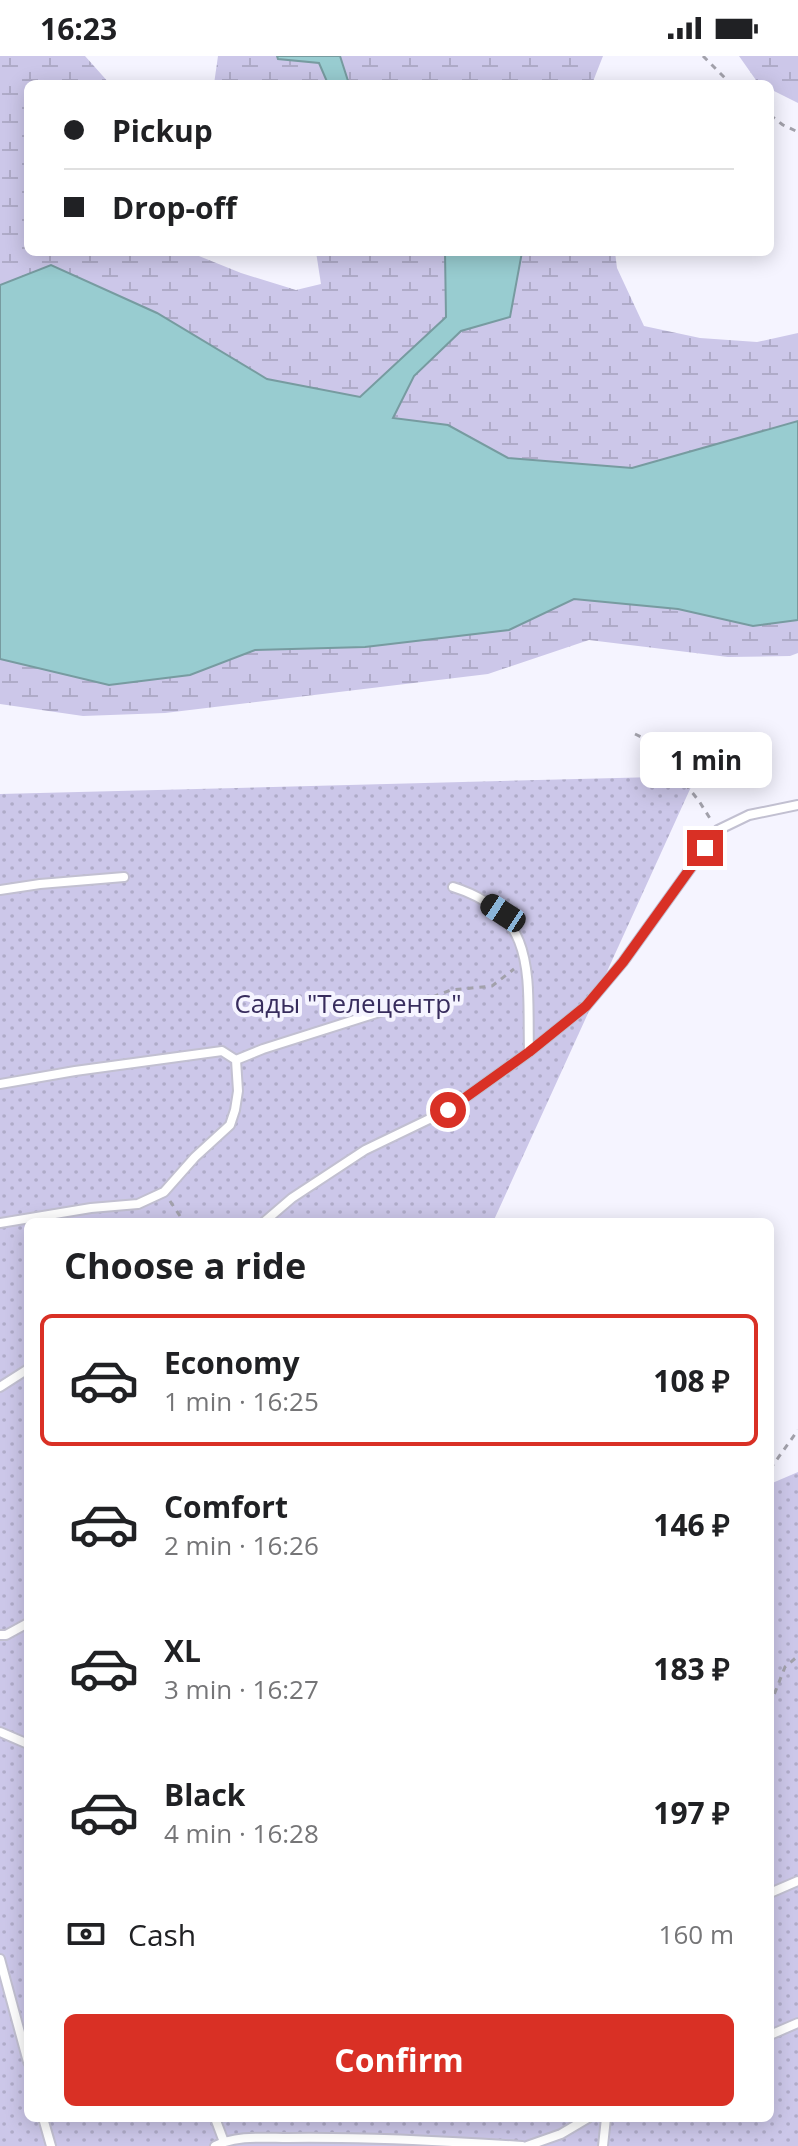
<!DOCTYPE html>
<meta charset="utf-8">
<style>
body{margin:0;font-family:"Open Sans",sans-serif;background:#f6f6f6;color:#202124;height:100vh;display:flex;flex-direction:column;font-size:30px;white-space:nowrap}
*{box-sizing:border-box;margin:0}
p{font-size:26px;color:#757577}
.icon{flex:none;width:44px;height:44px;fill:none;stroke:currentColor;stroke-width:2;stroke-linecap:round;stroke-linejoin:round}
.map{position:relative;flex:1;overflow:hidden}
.sheet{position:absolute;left:24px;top:1162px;width:750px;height:904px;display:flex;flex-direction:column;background:#fff;border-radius:12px;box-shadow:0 4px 20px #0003}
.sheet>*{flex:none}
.guide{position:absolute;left:24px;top:24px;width:750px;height:176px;border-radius:12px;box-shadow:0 4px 20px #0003;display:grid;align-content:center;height:176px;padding:0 40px;background:#fff}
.end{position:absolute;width:36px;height:36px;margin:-18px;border:10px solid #d93025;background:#fff;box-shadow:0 0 0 4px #fff}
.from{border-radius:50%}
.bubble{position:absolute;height:56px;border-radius:12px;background:#fff;box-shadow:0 4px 20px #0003;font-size:26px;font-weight:700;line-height:56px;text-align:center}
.car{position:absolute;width:24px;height:48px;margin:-24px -12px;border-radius:10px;box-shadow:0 0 6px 2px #0007;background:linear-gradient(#222 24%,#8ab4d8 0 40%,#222 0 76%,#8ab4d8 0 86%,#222 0)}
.guide b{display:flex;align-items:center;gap:28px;height:76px;font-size:30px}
.guide b+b{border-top:2px solid #e0e0e0}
.guide i{width:20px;height:20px;background:#202124}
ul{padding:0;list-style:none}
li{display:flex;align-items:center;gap:24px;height:132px;margin:0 16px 12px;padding:0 24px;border:4px solid transparent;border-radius:12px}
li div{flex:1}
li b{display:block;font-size:30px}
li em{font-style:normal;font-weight:700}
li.current{border-color:#d93025}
li>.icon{width:72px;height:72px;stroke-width:1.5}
h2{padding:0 40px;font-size:36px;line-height:96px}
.pay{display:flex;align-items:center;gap:20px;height:88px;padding:0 40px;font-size:30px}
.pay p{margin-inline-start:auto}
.primary-button{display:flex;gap:16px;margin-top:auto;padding:16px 40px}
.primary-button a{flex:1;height:92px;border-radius:12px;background:#d93025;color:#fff;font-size:32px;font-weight:700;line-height:92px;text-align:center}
.status{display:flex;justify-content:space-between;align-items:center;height:56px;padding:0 40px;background:#fff;direction:ltr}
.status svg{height:22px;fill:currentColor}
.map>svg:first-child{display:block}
</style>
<div class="status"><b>16:23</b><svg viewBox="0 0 49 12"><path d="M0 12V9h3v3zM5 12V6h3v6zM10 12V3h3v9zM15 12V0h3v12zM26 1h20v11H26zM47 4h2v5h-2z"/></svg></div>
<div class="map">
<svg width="798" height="2090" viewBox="0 0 798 2090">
<defs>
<pattern id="grass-dots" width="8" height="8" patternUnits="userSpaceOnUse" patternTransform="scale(2)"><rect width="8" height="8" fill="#ccc7e9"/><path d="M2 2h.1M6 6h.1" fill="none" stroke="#afabc8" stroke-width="1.8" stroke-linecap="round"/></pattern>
<pattern id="wetland-marsh" width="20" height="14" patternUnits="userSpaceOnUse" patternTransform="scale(2)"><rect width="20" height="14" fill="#ccc7e9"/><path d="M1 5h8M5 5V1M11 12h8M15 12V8" fill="none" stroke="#afabc8"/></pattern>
</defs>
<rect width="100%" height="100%" fill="#f5f4ff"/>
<path fill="url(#grass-dots)" d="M696,720L493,1166H28V2062H770V1428L798,1416V2090H0V738Z"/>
<path fill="url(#wetland-marsh)" d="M0,0H85L110,28H28V196H189L241,217L296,234L321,228L316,196H445L446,261L360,341L267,323L157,257L51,209L0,229Z
M218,0H277L278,3L319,7L328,28H214Z
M340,0H603L592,28H349Z
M739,0H798V47L770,33V28L758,27Z
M522,196H615L617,212L644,270L700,282L757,286L798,277V365L632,412L508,402L447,369L393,362L414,320L461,275L510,261Z
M574,543L678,553L753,570L798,564V597L790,600L728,601L589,584L488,618L165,657L83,660L0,648V603L109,629L190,619L255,594L365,591L509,574Z"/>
<path fill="#98ccd0" stroke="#779ba0" stroke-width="2" d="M277,0H340L349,28H328L319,7L278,3Z
M445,196H522L510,261L461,275L414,320L393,362L448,369L508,402L632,412L798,365V564L753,570L678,553L574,543L509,574L365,591L255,594L190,619L109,629L0,603V229L51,209L157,257L267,323L360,341L446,261Z"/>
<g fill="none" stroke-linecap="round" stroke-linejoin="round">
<g stroke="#c2c0d1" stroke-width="12">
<path id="service" d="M453,831C539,858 527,921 529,996
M0,834L40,828L124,821
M236,1004L263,993L386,954
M0,1028L75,1015L222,995L236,1004L238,1035L235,1054L230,1069L195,1101L164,1136L138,1148L91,1152L0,1167
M264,1166L292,1142L365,1094L448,1054L529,996L586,950L623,906L718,774L749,759L798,749
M0,1331L28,1313
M0,1579H6L28,1567
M0,1676L28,1688
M770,1837L798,1825
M0,1903L28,2006
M770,1979L798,1967
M43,2062L51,2090
M215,2062L224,2086
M215,2090C236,2079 265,2082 288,2082C366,2081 444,2085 522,2090
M527,2090L561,2078L588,2062
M603,2090L606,2062"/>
</g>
<path stroke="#a2a1ab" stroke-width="3" stroke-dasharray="6 6" stroke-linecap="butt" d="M703,0L731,28
M770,59L783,69L798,76
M635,678L652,686L699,745L711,764
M398,950L427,943L451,934L492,930L514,913
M170,1145L180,1160L178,1166
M770,1413L798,1374
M770,1649L785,1611L798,1600"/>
<use href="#service" stroke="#fff" stroke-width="8"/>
</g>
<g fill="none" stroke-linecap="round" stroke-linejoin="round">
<path stroke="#d93025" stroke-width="10" d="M448,1054L529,996L586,950L623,906L705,792"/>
</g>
<g text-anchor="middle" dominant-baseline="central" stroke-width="8" stroke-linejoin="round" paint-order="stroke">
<g font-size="26" fill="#372c5d" stroke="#f5f4ff">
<text x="348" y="947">Сады "Телецентр"</text>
</g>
</g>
</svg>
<i class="end from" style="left:448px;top:1054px"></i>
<i class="end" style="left:705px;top:792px"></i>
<div class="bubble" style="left:640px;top:676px;width:132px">1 min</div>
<i class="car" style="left:503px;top:857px;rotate:303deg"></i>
<div class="guide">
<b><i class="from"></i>Pickup</b>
<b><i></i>Drop-off</b>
</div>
<section class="sheet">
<h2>Choose a ride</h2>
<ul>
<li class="current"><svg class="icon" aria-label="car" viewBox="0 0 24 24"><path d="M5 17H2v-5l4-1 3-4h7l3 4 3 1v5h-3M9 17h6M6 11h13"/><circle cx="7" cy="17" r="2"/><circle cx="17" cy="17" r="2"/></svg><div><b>Economy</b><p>1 min · 16:25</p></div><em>108 ₽</em></li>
<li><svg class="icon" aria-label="car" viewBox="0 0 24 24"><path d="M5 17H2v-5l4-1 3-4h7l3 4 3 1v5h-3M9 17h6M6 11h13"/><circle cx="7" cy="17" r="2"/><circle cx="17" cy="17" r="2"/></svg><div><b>Comfort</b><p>2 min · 16:26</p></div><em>146 ₽</em></li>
<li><svg class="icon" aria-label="car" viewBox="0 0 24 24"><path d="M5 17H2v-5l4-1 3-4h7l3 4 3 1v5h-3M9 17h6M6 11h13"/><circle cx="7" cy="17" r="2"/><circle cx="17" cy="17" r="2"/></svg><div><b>XL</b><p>3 min · 16:27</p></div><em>183 ₽</em></li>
<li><svg class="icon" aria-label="car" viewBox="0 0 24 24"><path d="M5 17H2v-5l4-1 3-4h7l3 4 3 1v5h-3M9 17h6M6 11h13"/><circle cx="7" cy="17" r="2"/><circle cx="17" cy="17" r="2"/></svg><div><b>Black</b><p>4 min · 16:28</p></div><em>197 ₽</em></li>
</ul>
<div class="pay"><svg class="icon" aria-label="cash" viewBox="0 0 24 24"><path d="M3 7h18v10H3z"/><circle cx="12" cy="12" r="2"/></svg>Cash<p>160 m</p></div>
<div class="primary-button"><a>Confirm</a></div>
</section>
</div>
